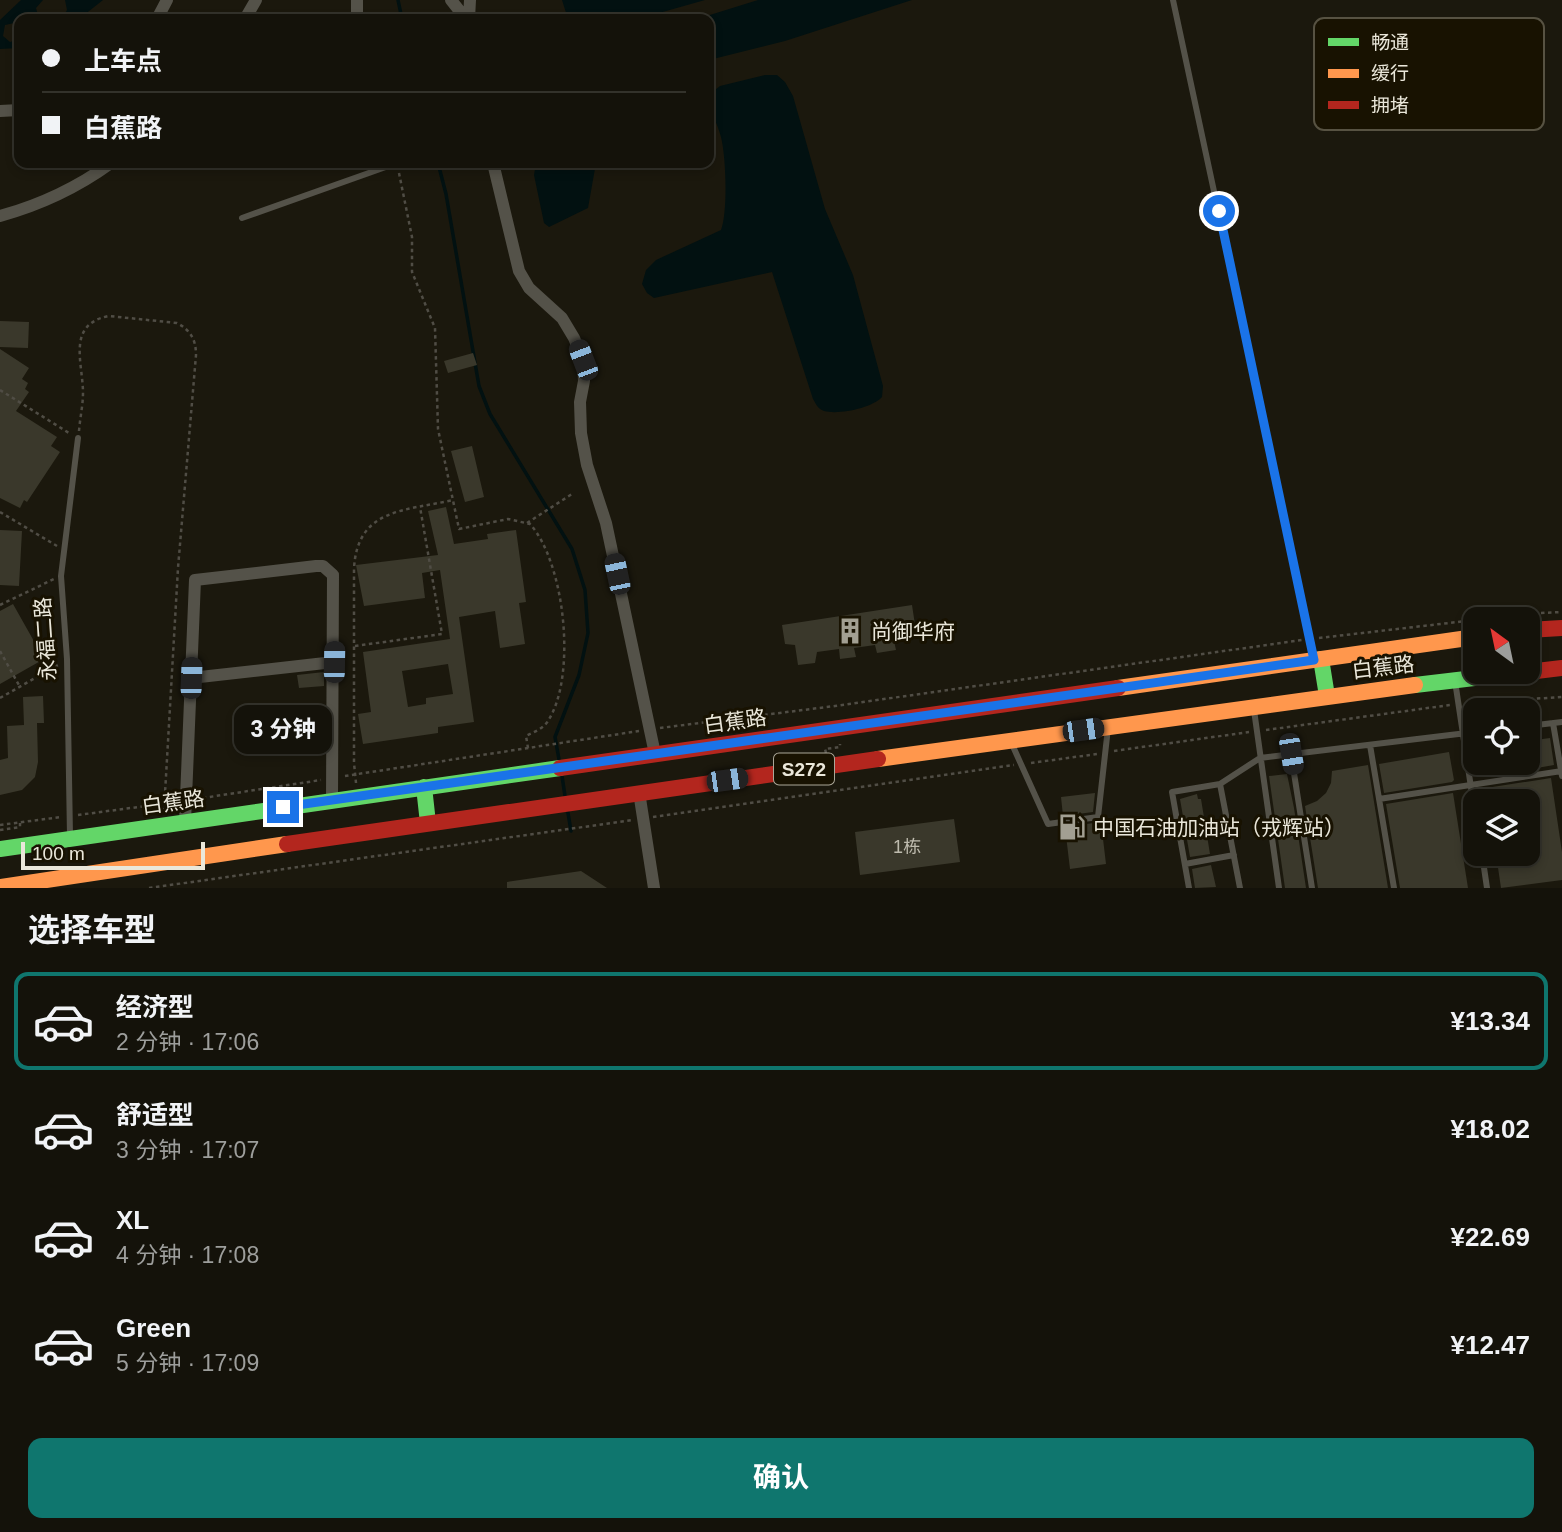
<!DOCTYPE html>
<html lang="zh">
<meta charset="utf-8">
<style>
body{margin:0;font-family:Arial,"Noto Sans SC",sans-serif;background:#1d1b13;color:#f1f3f6;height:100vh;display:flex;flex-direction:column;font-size:26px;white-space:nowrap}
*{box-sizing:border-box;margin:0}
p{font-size:23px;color:#9d9e9c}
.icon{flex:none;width:38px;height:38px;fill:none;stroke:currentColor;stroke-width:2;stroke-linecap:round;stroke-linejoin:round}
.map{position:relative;height:888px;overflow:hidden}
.sheet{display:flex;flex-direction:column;background:#14120a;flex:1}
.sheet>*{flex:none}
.hud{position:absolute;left:14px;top:14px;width:700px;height:154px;border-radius:14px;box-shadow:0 4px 10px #0003,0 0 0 2px #33322b;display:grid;align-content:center;height:154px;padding:0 28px;background:#14120a}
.needle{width:46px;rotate:327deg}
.buttons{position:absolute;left:1463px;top:607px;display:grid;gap:14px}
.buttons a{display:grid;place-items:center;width:77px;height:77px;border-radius:14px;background:#14120a;box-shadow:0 4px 10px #0003,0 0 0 2px #33322b;font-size:35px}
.scale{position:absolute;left:21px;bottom:18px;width:184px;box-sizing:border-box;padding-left:7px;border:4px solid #eae7da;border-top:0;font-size:19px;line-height:24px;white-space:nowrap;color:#eae7da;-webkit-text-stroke:5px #181201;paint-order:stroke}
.end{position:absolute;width:32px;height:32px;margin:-16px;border:9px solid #1a73e8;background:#fff;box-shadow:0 0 0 4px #fff}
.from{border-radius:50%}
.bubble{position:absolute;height:49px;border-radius:14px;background:#14120a;box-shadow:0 4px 10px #0003,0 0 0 2px #33322b;font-size:23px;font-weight:700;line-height:49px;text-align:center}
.car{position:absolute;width:21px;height:42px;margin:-21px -10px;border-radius:9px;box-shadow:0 0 5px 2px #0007;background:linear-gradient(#222 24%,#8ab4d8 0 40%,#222 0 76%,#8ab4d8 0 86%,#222 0)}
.hud b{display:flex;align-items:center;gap:24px;height:66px;font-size:26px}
.hud b+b{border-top:2px solid #33322b}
.hud i{width:18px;height:18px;background:#f1f3f6}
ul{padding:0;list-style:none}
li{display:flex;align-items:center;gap:21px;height:98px;margin:0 14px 10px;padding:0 14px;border:4px solid transparent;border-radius:14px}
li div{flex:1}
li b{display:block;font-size:26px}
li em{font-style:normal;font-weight:700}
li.selected{border-color:#0f766e}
li>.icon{width:63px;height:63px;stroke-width:1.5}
h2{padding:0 28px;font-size:32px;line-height:84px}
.button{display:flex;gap:14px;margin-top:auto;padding:14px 28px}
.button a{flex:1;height:80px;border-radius:14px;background:#0f766e;color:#fff;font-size:28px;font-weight:700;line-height:80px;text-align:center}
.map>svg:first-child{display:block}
</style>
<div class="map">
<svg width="1562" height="888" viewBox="0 0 1562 888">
<rect width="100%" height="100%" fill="#1b180d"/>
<path fill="#021111" d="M21,0H43L36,8L39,19H19V22L5,25L3,36L10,42L19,39V48L0,49V20Z
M65,0H103L79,19H62L67,10Z
M562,0H705L638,19H568Z
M758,0H912L785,41L709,60V19H697Z
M765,75H777L785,82L793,96L825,209L853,275L883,386L882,397C872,408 839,415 824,411C818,409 816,404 813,399L772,272L654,298L647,293L642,284L646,270L656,260L721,230C728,212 726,157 721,137C717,122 709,110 710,94L720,86Z
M536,163H596L588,208L549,227L544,223L534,175Z"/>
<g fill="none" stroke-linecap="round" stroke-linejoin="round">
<path stroke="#021111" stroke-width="3.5" d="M398,0L402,19
M438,163L446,194L479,386L490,414L572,549L585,590L588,633L579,675L555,737L560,765
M562,776L565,796
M567,807L571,831"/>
</g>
<path fill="#3a382b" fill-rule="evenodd" d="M0,321L29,322L28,348L0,347Z
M0,349L29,368L22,379L28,383L25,389L29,392L16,411L57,437L51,446L60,452L27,502L24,500L20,508L0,498Z
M473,353L477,365L448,373L444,361Z
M472,446L484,497L465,502L451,451Z
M446,507L454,544L488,539L487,534L516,530L526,602L519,603L525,644L500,648L495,611L459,617L474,722L438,727V733L363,744L358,714L371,712L363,652L450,639L440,570L422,573L425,598L364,606L356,565L438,555L428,511ZM448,664L453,694L426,698V704L408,707L402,671Z
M0,530L22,531L19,586L0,585Z
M13,604L44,659L0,684V611Z
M912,605L917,638L894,641L896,650L877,653L875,645L854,648L856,657L840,659L839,649L817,652L815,663L798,665L795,645L785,644L782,625Z
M324,672V686L299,688L297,675Z
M43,696L44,723H37L38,762L35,777L22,790L0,795V760L8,758L7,726L24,725L23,697Z
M1550,738L1554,765L1485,777L1482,763H1528V741Z
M1449,752L1454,780L1452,782L1384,793L1379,764Z
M1368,765L1388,888H1318L1305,806L1317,801L1326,793L1331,783L1332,771Z
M1287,774L1294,808L1306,888H1285L1269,776Z
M1551,778L1562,852V880L1501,888L1496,854H1528V802H1488L1486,788Z
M1095,793L1093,812L1063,816L1061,797Z
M1453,793L1468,888H1400L1386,804Z
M1197,794L1198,799H1201L1210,854L1190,857L1180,799Z
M954,819L960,862L860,875L855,832Z
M1101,822L1106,864L1070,869L1065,827Z
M1211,865L1216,887L1195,888L1192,869Z
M581,871L607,888H507V882Z"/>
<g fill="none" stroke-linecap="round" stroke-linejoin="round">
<path stroke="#504d45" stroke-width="2.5" stroke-dasharray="3.5 3.5" stroke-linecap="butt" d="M399,173L412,237V272L435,328L438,429L459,529L508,519L530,524C565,563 577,676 548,721C543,729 534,732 526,736L528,748
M0,390L69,433
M79,431C80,418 83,405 83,393C83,363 66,324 109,316L177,323C190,330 196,339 196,355L178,568L164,811
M0,512L57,546
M527,523L572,494
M0,605L54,579
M1541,613L1562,612
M1484,620L1524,615
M1319,638L1475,620
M355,646L442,634L420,507
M0,651L20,687
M0,698L58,665
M1467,703L1562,697
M660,728L835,706L1302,640
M1266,730L1450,705
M1114,751L1249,732
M826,753L825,749L840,747V744
M1031,763L1097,754
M345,776L639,731
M356,783L354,763V569C357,508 405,511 453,500
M196,799L321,780
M78,815L176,802
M653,817L1014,765
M0,825L61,817
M0,830L20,827V823
M149,888L633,820"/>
<path stroke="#545249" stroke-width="6" d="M1173,0L1314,658
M242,218L397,163
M1455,681L1475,814
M1254,710L1279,888
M1553,723L1562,776
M1528,726L1562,722
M1011,742L1048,824L1098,817L1108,728
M1370,745L1394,888
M1291,754L1312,888
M1220,784L1240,888
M1379,799L1562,771
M70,836L67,659L61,576L78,438
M1482,854L1487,888
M1185,864L1234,855
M1189,888L1172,792L1220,784L1260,758L1475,732"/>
<path stroke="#545249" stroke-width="12" d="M357,0V19
M451,0L466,19
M157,19L167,0
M245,19L256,0
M469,19L470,0
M0,111L19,110
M493,163L519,271L529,288L562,318L574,338L583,360L584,381L580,402L581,433L587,465L606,523L655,754
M0,216C40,205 78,187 111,163
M191,678L334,662
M639,792L654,888
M185,822L195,580L316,566H323L333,575L332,800"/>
<path stroke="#63d668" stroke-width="16" d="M1321,659L1327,696
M1415,685L1525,672
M424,787L428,823
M0,849L560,768"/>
<path stroke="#ff974d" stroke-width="16" d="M1118,688L1475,637
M878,759L1415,685
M0,887L287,844"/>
<path stroke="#b3261e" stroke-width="16" d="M1528,630L1562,628
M1528,672L1562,668
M560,768L1118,688
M287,844L878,759"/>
</g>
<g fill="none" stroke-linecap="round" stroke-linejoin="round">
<path stroke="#1a73e8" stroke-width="9" d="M283,807L1314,660L1219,211"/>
</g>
<defs>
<g id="building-bare" transform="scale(2.1)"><path d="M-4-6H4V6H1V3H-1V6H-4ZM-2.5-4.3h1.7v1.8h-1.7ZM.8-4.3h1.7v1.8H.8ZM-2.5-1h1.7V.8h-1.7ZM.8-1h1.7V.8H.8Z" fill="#a29f92" stroke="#181201" stroke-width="2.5" paint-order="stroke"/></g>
<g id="fuel-bare" transform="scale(2.1)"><path d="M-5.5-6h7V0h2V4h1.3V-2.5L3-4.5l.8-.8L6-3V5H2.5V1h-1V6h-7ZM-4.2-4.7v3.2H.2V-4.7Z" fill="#a29f92" stroke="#181201" stroke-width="2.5" paint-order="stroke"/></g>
</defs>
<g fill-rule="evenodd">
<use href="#building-bare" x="850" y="631"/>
<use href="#fuel-bare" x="1072" y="827"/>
</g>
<g text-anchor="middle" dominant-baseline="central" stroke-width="6" stroke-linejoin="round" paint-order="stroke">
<g font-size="18" fill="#bebbae">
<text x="907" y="847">1栋</text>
</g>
<rect fill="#181201" stroke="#aba799" stroke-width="2" x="774" y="753.5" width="60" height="31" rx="5"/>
<g font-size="19" font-weight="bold" fill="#eae7da">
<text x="804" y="769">S272</text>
</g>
<g font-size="21" fill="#eae7da" stroke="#181201" text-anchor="start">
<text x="871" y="631">尚御华府</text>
<text x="1093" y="827">中国石油加油站（戎辉站）</text>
</g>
<g font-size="21" fill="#eae7da" stroke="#181201">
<text transform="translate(45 639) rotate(-94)">永福二路</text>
<text transform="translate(1383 667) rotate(-7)">白蕉路</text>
<text transform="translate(735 721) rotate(-8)">白蕉路</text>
<text transform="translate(173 802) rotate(-8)">白蕉路</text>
</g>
</g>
<rect x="1314" y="18" width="230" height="112" rx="10" fill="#181201" stroke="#575242" stroke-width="2"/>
<rect x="1328" y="38" width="31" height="8" fill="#63d668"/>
<rect x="1328" y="69" width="31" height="9" fill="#ff974d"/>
<rect x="1328" y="101" width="31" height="8" fill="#b3261e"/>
<g font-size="19" fill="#eae7da">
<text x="1371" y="49">畅通</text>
<text x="1371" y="80">缓行</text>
<text x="1371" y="112">拥堵</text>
</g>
</svg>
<div class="buttons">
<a><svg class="needle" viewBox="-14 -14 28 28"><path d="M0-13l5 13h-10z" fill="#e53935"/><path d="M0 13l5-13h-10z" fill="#9d9e9c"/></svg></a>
<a><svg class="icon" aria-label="locate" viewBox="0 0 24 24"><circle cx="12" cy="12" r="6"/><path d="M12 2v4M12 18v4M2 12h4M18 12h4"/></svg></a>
<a><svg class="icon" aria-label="layers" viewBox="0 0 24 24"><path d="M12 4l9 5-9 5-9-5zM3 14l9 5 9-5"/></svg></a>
</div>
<div class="scale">100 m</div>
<i class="end from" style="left:1219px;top:211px"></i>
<i class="end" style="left:283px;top:807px"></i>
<div class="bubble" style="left:234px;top:705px;width:98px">3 分钟</div>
<i class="car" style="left:583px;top:360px;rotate:339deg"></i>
<i class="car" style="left:617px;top:574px;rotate:348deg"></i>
<i class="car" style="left:334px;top:662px;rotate:1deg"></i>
<i class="car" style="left:191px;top:678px;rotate:2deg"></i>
<i class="car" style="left:1083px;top:730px;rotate:82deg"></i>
<i class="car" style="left:1291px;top:754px;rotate:171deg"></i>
<i class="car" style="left:727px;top:780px;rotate:82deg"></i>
<div class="hud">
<b><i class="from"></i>上车点</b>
<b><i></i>白蕉路</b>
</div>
</div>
<section class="sheet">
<h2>选择车型</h2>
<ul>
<li class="selected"><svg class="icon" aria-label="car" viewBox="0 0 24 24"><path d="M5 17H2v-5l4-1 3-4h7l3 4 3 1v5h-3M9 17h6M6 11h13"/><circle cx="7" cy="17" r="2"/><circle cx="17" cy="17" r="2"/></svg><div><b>经济型</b><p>2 分钟 · 17:06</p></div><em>¥13.34</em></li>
<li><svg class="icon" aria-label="car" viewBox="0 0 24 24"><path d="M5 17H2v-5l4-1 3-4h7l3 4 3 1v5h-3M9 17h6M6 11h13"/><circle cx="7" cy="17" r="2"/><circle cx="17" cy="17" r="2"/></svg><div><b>舒适型</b><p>3 分钟 · 17:07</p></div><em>¥18.02</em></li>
<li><svg class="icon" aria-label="car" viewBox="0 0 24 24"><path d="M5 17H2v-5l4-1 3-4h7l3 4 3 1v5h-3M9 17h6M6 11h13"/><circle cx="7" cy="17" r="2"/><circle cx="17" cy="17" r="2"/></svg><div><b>XL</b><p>4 分钟 · 17:08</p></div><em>¥22.69</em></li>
<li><svg class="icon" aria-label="car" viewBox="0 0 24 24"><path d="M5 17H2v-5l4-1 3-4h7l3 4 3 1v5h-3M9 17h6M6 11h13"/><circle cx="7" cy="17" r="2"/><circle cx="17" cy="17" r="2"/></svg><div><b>Green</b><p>5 分钟 · 17:09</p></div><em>¥12.47</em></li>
</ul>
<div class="button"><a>确认</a></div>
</section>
